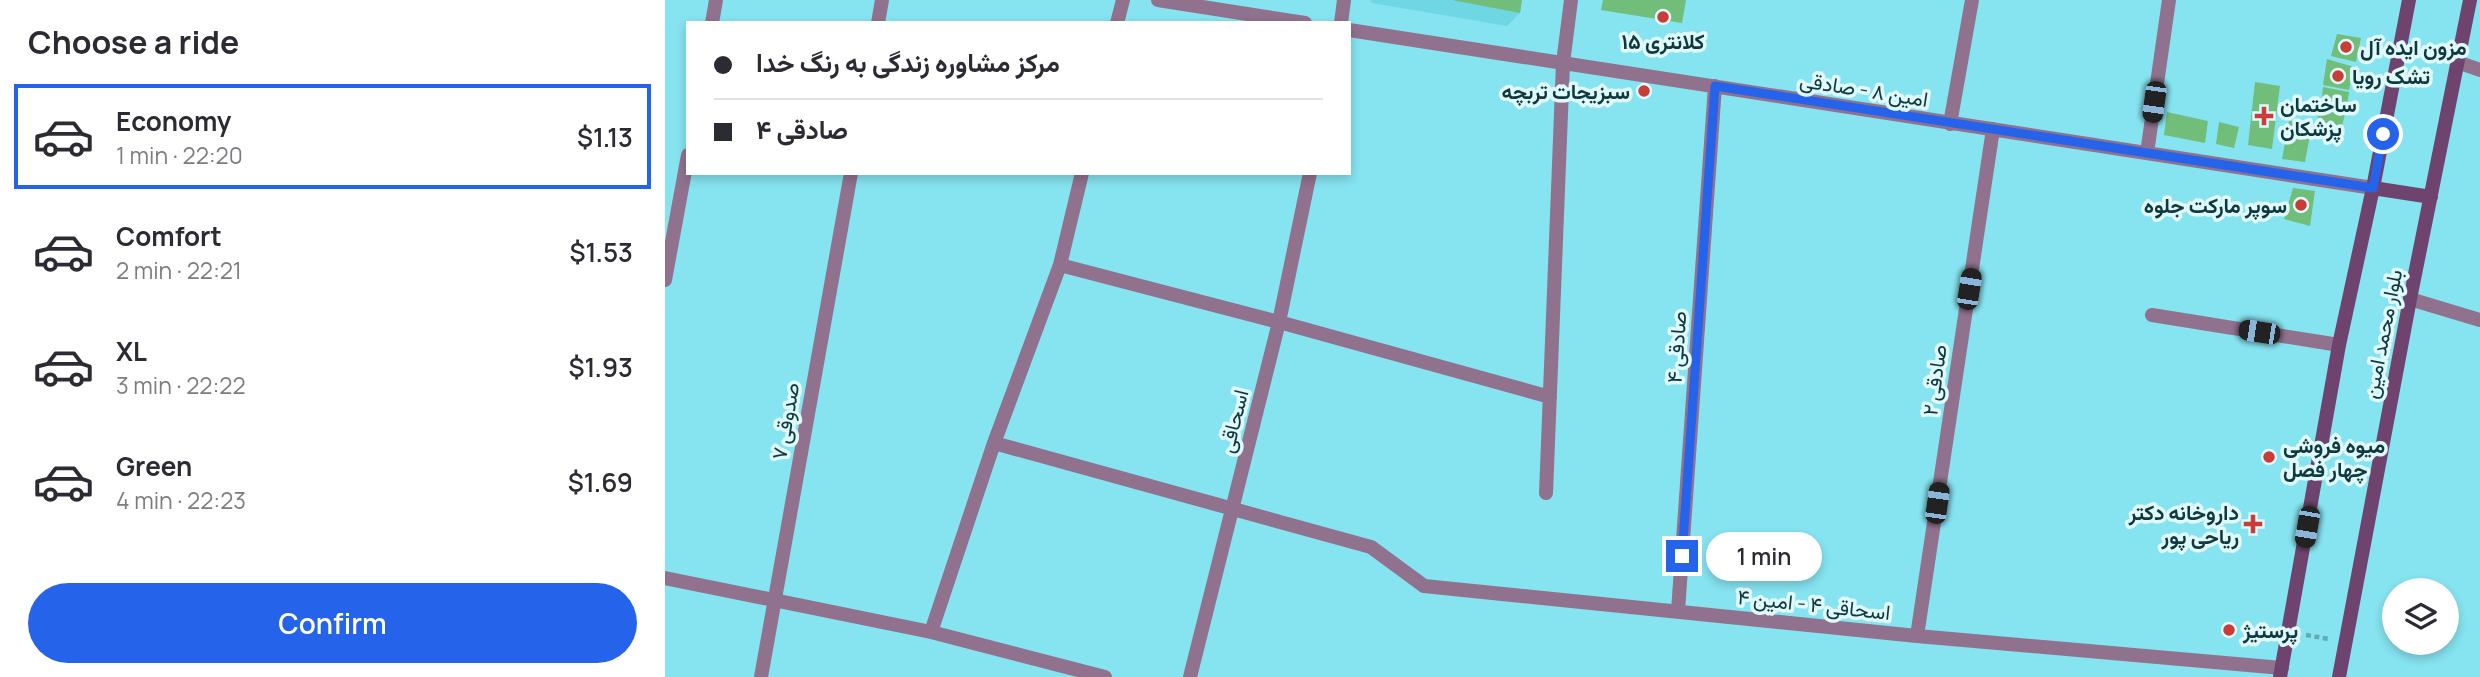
<!DOCTYPE html>
<meta charset="utf-8">
<style>
body{margin:0;font-family:Manrope,Vazirmatn,sans-serif;background:#f7f7f7;color:#2b2b33;height:100vh;display:flex;flex-direction:column;font-size:26px;white-space:nowrap}
*{box-sizing:border-box;margin:0}
p{font-size:23px;color:#7c7c81}
.icon{flex:none;width:38px;height:38px;fill:none;stroke:currentColor;stroke-width:2;stroke-linecap:round;stroke-linejoin:round}
.map{position:relative;flex:1;overflow:hidden}
.side{display:flex;flex-direction:column;background:#fff;width:665px}
.side>*{flex:none}
.top-card{position:absolute;left:21px;top:21px;width:665px;height:154px;border-radius:0px;box-shadow:0 4px 10px #0003;display:grid;align-content:center;height:154px;padding:0 28px;background:#fff}
.controls{position:absolute;left:1717px;top:578px;display:grid;gap:14px}
.controls a{display:grid;place-items:center;width:77px;height:77px;border-radius:50%;background:#fff;box-shadow:0 4px 10px #0003;font-size:35px}
.end{position:absolute;width:32px;height:32px;margin:-16px;border:9px solid #2563eb;background:#fff;box-shadow:0 0 0 4px #fff}
.from{border-radius:50%}
.bubble{position:absolute;height:49px;border-radius:24px;background:#fff;box-shadow:0 4px 10px #0003;font-size:23px;font-weight:600;line-height:49px;text-align:center}
.car{position:absolute;width:21px;height:42px;margin:-21px -10px;border-radius:9px;box-shadow:0 0 5px 2px #0007;background:linear-gradient(#222 24%,#8ab4d8 0 40%,#222 0 76%,#8ab4d8 0 86%,#222 0)}
.top-card b{display:flex;align-items:center;gap:24px;height:66px;font-size:26px}
.top-card b+b{border-top:2px solid #e1e1e2}
.top-card i{width:18px;height:18px;background:#2b2b33}
ul{padding:0;list-style:none}
li{display:flex;align-items:center;gap:21px;height:105px;margin:0 14px 10px;padding:0 14px;border:4px solid transparent;border-radius:0px}
li div{flex:1}
li b{display:block;font-size:26px}
li em{font-style:normal;font-weight:600}
li.current{border-color:#2563eb}
li>.icon{width:63px;height:63px;stroke-width:1.5}
h2{padding:0 28px;font-size:32px;line-height:84px}
.primary-button{display:flex;gap:14px;margin-top:auto;padding:14px 28px}
.primary-button a{flex:1;height:80px;border-radius:42px;background:#2563eb;color:#fff;font-size:28px;font-weight:600;line-height:80px;text-align:center}
main{display:flex;flex:1;min-height:0}
.map>svg:first-child{display:block}
</style>
<main>
<section class="side">
<h2>Choose a ride</h2>
<ul>
<li class="current"><svg class="icon" aria-label="car" viewBox="0 0 24 24"><path d="M5 17H2v-5l4-1 3-4h7l3 4 3 1v5h-3M9 17h6M6 11h13"/><circle cx="7" cy="17" r="2"/><circle cx="17" cy="17" r="2"/></svg><div><b>Economy</b><p>1 min · 22:20</p></div><em>$1.13</em></li>
<li><svg class="icon" aria-label="car" viewBox="0 0 24 24"><path d="M5 17H2v-5l4-1 3-4h7l3 4 3 1v5h-3M9 17h6M6 11h13"/><circle cx="7" cy="17" r="2"/><circle cx="17" cy="17" r="2"/></svg><div><b>Comfort</b><p>2 min · 22:21</p></div><em>$1.53</em></li>
<li><svg class="icon" aria-label="car" viewBox="0 0 24 24"><path d="M5 17H2v-5l4-1 3-4h7l3 4 3 1v5h-3M9 17h6M6 11h13"/><circle cx="7" cy="17" r="2"/><circle cx="17" cy="17" r="2"/></svg><div><b>XL</b><p>3 min · 22:22</p></div><em>$1.93</em></li>
<li><svg class="icon" aria-label="car" viewBox="0 0 24 24"><path d="M5 17H2v-5l4-1 3-4h7l3 4 3 1v5h-3M9 17h6M6 11h13"/><circle cx="7" cy="17" r="2"/><circle cx="17" cy="17" r="2"/></svg><div><b>Green</b><p>4 min · 22:23</p></div><em>$1.69</em></li>
</ul>
<div class="primary-button"><a>Confirm</a></div>
</section>
<div class="map">
<svg width="1815" height="677" viewBox="0 0 1815 677">
<rect width="100%" height="100%" fill="#86e3f0"/>
<path fill="#6fd6e4" d="M705,0H857L855,13L842,26L707,3Z"/>
<path fill="#71be7a" d="M787,0H857L855,13Z
M938,0H1021L1017,23L936,10Z
M1672,34L1696,38L1691,62L1666,56Z
M1662,59L1689,67L1684,90L1658,85Z
M1590,82L1615,86L1607,149L1583,145Z
M1658,87L1684,92L1681,112L1656,106Z
M1654,107L1680,114L1676,130L1652,125Z
M1502,112L1543,121L1540,143L1499,135Z
M1624,121L1647,124L1640,162L1617,159Z
M1554,122L1574,127L1569,148L1551,144Z
M1628,188L1650,191L1645,226L1619,219Z"/>
<g fill="none" stroke-linecap="round" stroke-linejoin="round">
<path stroke="#60acb6" stroke-width="4.5" stroke-dasharray="5 3.5" stroke-linecap="butt" d="M1641,635L1664,639"/>
<path stroke="#90728f" stroke-width="14" d="M493,0L640,23
M47,23L51,0
M213,23L217,0
M452,23L458,0
M676,23L679,0
M684,30L1708,188
M1792,62L1815,70
M1285,124L1307,0
M1482,153L1504,0
M395,265L614,322L885,397
M0,280L23,155
M1745,299L1815,320
M1487,315L1674,345
M329,443L706,547L759,586L1252,636L1617,668
M881,493L898,63L906,0
M0,578L266,632L440,677
M1013,611L1050,86
M266,632L329,443L395,265L417,173
M1252,636L1328,129
M96,677L186,173
M525,677L614,322L645,173"/>
<path stroke="#6e446e" stroke-width="14" d="M1708,188L1766,197
M1615,677L1674,345L1708,188L1744,0
M1674,677L1745,299L1805,0"/>
</g>
<g fill="none" stroke-linecap="round" stroke-linejoin="round">
<path stroke="#2563eb" stroke-width="9" d="M1017,556L1050,86L1708,188L1718,134"/>
</g>
<g fill="#ca3c37" stroke="#dff9fc" stroke-width="2.5">
<circle cx="998" cy="17" r="7"/>
<circle cx="1681" cy="47" r="7"/>
<circle cx="1673" cy="76" r="7"/>
<circle cx="979" cy="91" r="7"/>
<path d="M1595.5 105.5h7v7h7v7h-7v7h-7v-7h-7v-7h7z"/>
<circle cx="1636" cy="205" r="7"/>
<circle cx="1604" cy="457" r="7"/>
<path d="M1584.5 513.5h7v7h7v7h-7v7h-7v-7h-7v-7h7z"/>
<circle cx="1564" cy="630" r="7"/>
</g>
<g text-anchor="middle" dominant-baseline="central" stroke-width="7" stroke-linejoin="round" paint-order="stroke">
<g font-size="21" font-weight="bold" fill="#10393e" stroke="#dff9fc" text-anchor="start">
<text x="998" y="41" text-anchor="middle">کلانتری ۱۵</text>
<text x="1695" y="47">مزون ایده آل</text>
<text x="1687" y="76">تشک رویا</text>
<text x="965" y="91" text-anchor="end">سبزیجات تربچه</text>
<text x="1615" y="104">ساختمان<tspan x="1615" dy="24">پزشکان</tspan></text>
<text x="1622" y="205" text-anchor="end">سوپر مارکت جلوه</text>
<text x="1618" y="445">میوه فروشی<tspan x="1618" dy="24">چهار فصل</tspan></text>
<text x="1574" y="512" text-anchor="end">داروخانه دکتر<tspan x="1574" dy="24">ریاحی پور</tspan></text>
<text x="1578" y="630">پرستیژ</text>
</g>
<g font-size="21" fill="#10393e" stroke="#dff9fc">
<text transform="translate(1199 89) rotate(9)">امین ۸ - صادقی</text>
<text transform="translate(1717 334) rotate(-79)">بلوار محمد امین</text>
<text transform="translate(1011 347) rotate(-86)">صادقی ۴</text>
<text transform="translate(1269 380) rotate(-82)">صادقی ۲</text>
<text transform="translate(120 421) rotate(-80)">صدوقی ۷</text>
<text transform="translate(568 421) rotate(-76)">اسحاقی</text>
<text transform="translate(1149 604) rotate(6)">اسحاقی ۴ - امین ۴</text>
</g>
</g>
</svg>
<div class="controls">
<a><svg class="icon" aria-label="layers" viewBox="0 0 24 24"><path d="M12 4l9 5-9 5-9-5zM3 14l9 5 9-5"/></svg></a>
</div>
<i class="end from" style="left:1718px;top:134px"></i>
<i class="end" style="left:1017px;top:556px"></i>
<div class="bubble" style="left:1041px;top:532px;width:116px">1 min</div>
<i class="car" style="left:1489px;top:102px;rotate:188deg"></i>
<i class="car" style="left:1304px;top:289px;rotate:9deg"></i>
<i class="car" style="left:1594px;top:332px;rotate:279deg"></i>
<i class="car" style="left:1272px;top:503px;rotate:8deg"></i>
<i class="car" style="left:1642px;top:527px;rotate:190deg"></i>
<div class="top-card">
<b><i class="from"></i>مرکز مشاوره زندگی به رنگ خدا</b>
<b><i></i>صادقی ۴</b>
</div>
</div>
</main>
